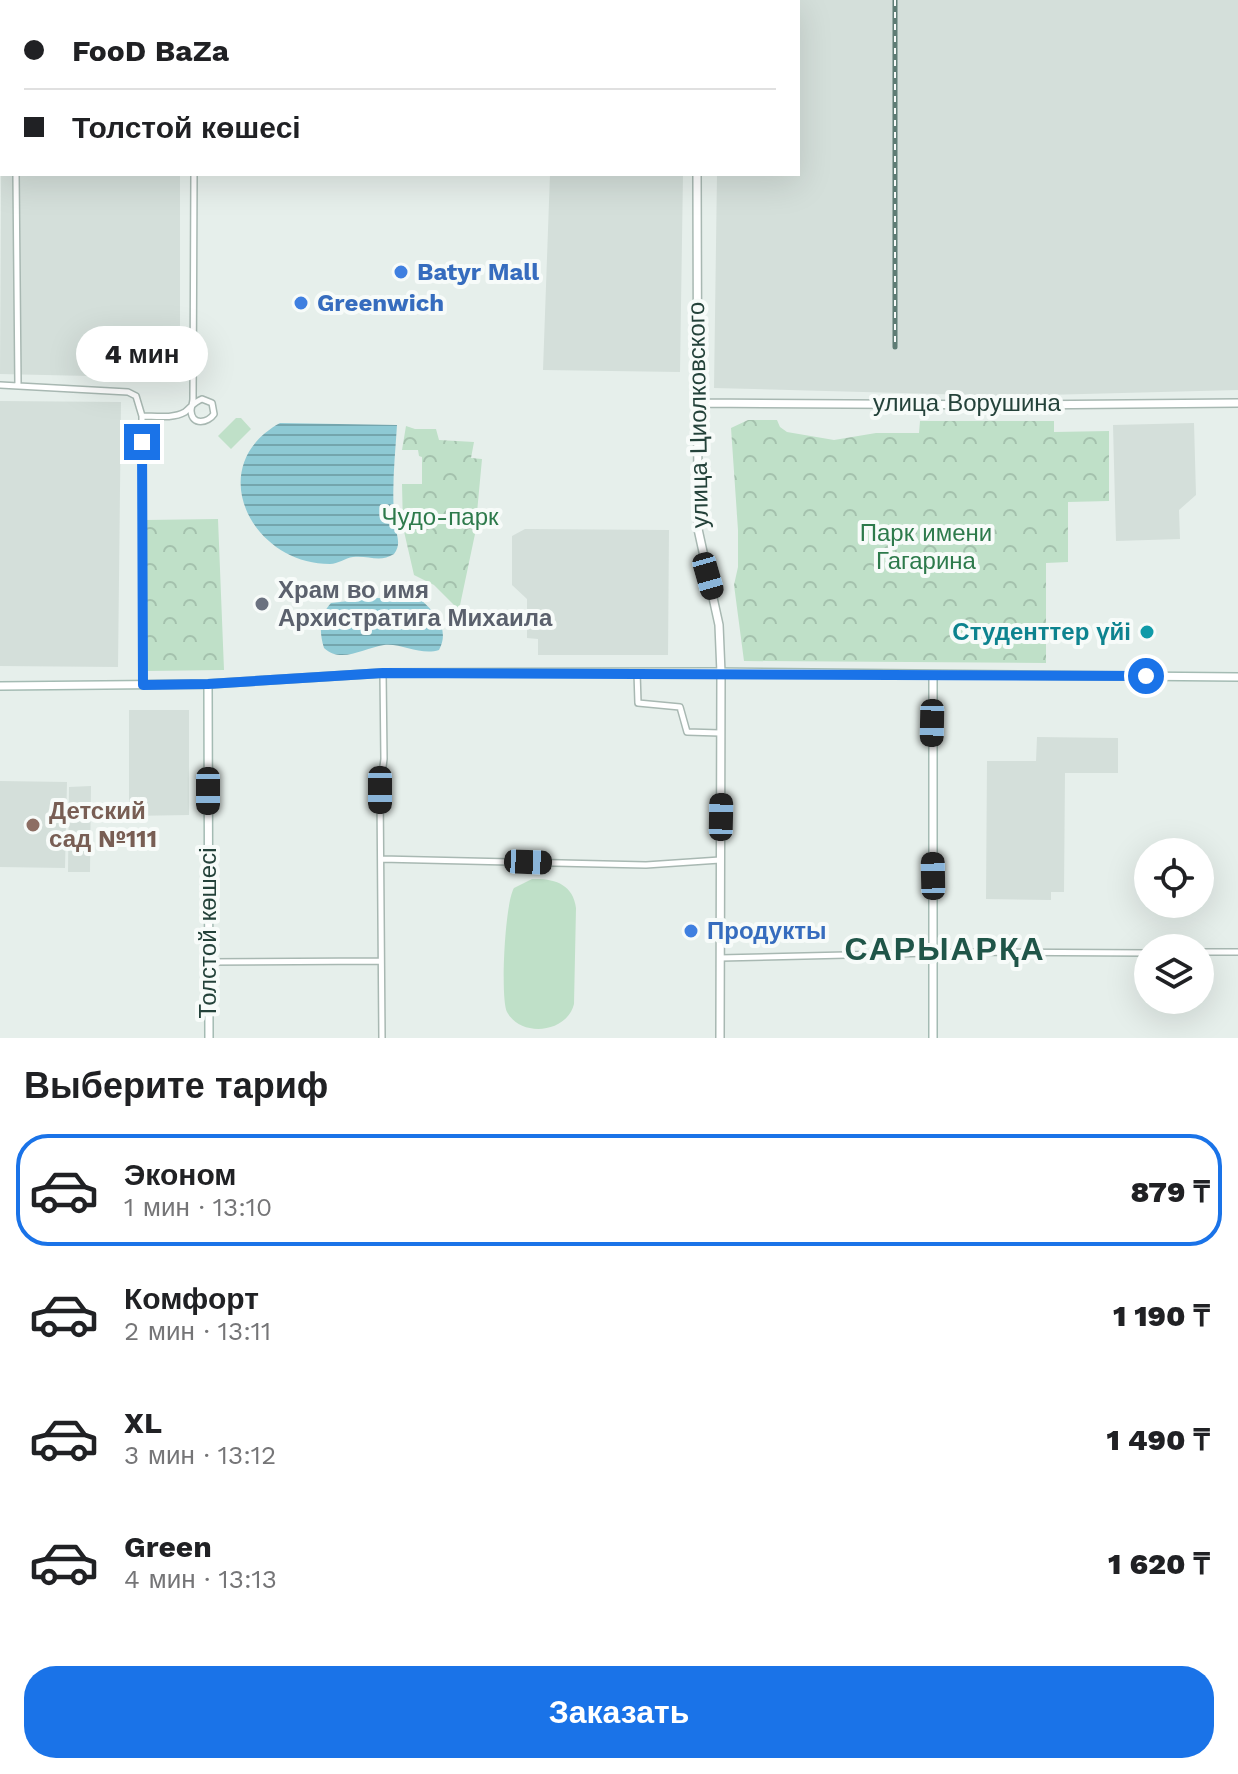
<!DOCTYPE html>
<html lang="ru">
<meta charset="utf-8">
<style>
body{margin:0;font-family:"Work Sans",sans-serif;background:#f6f6f6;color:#202124;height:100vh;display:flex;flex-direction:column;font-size:30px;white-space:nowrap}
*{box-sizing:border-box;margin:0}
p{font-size:26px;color:#757577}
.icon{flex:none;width:44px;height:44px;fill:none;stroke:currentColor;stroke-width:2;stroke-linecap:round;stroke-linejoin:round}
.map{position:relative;height:1038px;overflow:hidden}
.details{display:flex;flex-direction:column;background:#fff;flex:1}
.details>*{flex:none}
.hud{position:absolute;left:0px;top:0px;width:800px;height:176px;box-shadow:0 8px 32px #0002;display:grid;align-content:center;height:176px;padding:0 24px;background:#fff}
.fabs{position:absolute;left:1134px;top:838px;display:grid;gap:16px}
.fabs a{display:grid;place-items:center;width:80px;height:80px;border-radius:50%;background:#fff;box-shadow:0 8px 32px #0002;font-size:40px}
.end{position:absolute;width:36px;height:36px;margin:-18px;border:10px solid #1a73e8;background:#fff;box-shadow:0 0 0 4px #fff}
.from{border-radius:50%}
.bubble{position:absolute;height:56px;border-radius:28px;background:#fff;box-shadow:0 8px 32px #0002;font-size:26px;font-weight:800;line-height:56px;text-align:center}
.car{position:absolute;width:24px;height:48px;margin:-24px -12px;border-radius:10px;box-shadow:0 0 6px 2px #0007;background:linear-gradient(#222 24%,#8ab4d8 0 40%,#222 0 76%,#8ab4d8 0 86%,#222 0)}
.hud b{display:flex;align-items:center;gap:28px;height:76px;font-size:30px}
.hud b+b{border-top:2px solid #e0e0e0}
.hud i{width:20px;height:20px;background:#202124}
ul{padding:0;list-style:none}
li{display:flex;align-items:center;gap:24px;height:112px;margin:0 16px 12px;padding:0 8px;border:4px solid transparent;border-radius:32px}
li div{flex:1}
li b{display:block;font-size:30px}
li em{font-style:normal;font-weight:800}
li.current{border-color:#1a73e8}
li>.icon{width:72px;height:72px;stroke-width:1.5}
h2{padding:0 24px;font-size:36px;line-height:96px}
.action{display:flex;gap:16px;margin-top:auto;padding:16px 24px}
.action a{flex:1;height:92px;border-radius:32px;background:#1a73e8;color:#fff;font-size:32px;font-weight:800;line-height:92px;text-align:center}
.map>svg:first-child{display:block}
</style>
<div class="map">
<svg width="1238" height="1038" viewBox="0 0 1238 1038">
<defs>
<pattern id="park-crowns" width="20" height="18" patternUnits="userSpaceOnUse" patternTransform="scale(2)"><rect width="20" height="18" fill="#bfe0c8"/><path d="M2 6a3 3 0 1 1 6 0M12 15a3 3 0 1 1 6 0" fill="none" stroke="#a4c1ad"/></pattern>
<pattern id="water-rules" width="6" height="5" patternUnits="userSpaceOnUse" patternTransform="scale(2)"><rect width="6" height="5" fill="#8ec9d4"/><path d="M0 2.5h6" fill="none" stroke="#74a5ad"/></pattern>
</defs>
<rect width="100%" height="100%" fill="#e6efeb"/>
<path fill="#d4dfda" d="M720,0H1238V390L1010,396L714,388L717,174H798V2H720Z
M2,10V174H180V378L0,374Z
M550,174H683L680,372L543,370Z
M0,401L121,402L118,667L0,666Z
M1194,423L1196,495L1179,510L1180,539L1116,541L1113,425Z
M525,529L669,530L668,655H538V639L527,638V599L512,585V536Z
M129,710H189V815L129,816Z
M1037,737L1118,738V773H1065L1064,892H1051V900L986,899L987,761H1036Z
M0,781L67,782L65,868L0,867Z
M91,786L90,872H68L69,787Z"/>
<path fill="#bfe0c8" d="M236,418H241L251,429L231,449L218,436Z
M532,879C554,878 573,884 576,908L574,1004C567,1033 521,1038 507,1012C500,998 505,902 514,888Z"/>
<path fill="url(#park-crowns)" d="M748,420H777L780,427L787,432L834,440L876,433H919L920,421H1054V432L1109,431V501L1068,502V562L1046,563V663L744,661L734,585L738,567V530L731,428Z
M406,426L415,429H436L439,440L474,442L471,458L482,459L475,534L459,610L434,585L414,575L403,527L402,484H422V457L419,456L418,450H402Z
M218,519L224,670L147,671L145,520Z"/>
<path fill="url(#water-rules)" d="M280,423L397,425C395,458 391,491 395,523C396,536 402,543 394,554C380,563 368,555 353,557C345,558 338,564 330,564C251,564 202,466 280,423Z
M377,598L421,600C436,613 450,630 439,650C421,656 402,643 384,645C364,648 341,664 324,648C319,632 319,616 331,603Z"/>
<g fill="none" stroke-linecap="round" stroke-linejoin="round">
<g stroke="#a8b8b2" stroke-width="8">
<path id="minor" d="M195,2V0
M16,174L18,385
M0,385L128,392L136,396L142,416L143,684
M142,416C155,416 173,419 185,412C191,407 194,402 202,399L212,403L214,414C208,423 192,426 191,411C191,407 193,403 193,399L194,174
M637,672L638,703L680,707L687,732L720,733
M381,859L646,865L720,860
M1200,952H1238
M720,958L973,952L1148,953
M208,962L381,961
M382,1038L380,790L384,759L383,673"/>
</g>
<g stroke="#a8b8b2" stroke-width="10">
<path id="tertiary" d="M0,1L2,0
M697,2V0
M697,174L698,529L719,625L721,673L720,1038
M697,403L1018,405L1238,403"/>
</g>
<g stroke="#a4bbb3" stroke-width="10">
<path id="secondary" d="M208,684L209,1038
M0,686L208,684L383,673L711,672L1238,677
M933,1038V675"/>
</g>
<use href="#minor" stroke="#fff" stroke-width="5"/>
<use href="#tertiary" stroke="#fff" stroke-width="7"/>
<use href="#secondary" stroke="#fff" stroke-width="7"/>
<g stroke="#5f7d75" stroke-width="5">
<path id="rail" d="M895,0V347"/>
</g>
<use href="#rail" stroke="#f7fbf9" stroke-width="2" stroke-dasharray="6" stroke-linecap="butt"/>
</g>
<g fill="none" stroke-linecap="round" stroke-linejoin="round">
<path stroke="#1a73e8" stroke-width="10" d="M142,442L143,685L208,684L383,673L1146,676"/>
</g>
<g fill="#3f7fe0" stroke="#f7fbf9" stroke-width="3">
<circle cx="401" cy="272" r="8"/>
<circle cx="301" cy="303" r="8"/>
<circle cx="691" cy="931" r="8"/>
</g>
<circle fill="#6b7280" stroke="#f7fbf9" stroke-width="3" cx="262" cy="604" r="8"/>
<circle fill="#0f9aa8" stroke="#f7fbf9" stroke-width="3" cx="1147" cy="632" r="8"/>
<circle fill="#8d6e63" stroke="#f7fbf9" stroke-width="3" cx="33" cy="825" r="8"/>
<g text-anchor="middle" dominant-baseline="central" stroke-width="8" stroke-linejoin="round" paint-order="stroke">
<g font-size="24" font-weight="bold" fill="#366cbe" stroke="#f7fbf9" text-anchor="start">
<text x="417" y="272">Batyr Mall</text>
<text x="317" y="303">Greenwich</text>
<text x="707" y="931">Продукты</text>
</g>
<g font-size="24" fill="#24423a" stroke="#f7fbf9">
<text x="967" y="403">улица Ворушина</text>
<text transform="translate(698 415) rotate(-91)">улица Циолковского</text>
<text transform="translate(208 933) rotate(-90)">Толстой көшесі</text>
</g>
<g font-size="24" fill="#2d7a4b" stroke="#f7fbf9">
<text x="440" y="517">Чудо-парк</text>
<text x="926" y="533">Парк имени<tspan x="926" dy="28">Гагарина</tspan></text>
</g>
<g font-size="24" font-weight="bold" fill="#5b616d" stroke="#f7fbf9" text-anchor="start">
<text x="278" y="590">Храм во имя<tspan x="278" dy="28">Архистратига Михаила</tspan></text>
</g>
<g font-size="24" font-weight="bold" fill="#0d838f" stroke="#f7fbf9" text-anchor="end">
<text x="1131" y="632">Студенттер үйі</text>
</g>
<g font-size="24" font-weight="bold" fill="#785e54" stroke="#f7fbf9" text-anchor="start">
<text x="49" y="811">Детский<tspan x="49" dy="28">сад №111</tspan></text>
</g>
<g font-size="32" font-weight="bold" letter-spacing="2" fill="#1f5548" stroke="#f7fbf9">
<text x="945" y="949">САРЫАРҚА</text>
</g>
</g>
</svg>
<div class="fabs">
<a><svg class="icon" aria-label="locate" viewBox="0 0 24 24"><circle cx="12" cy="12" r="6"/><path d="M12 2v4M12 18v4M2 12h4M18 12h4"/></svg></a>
<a><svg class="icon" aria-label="layers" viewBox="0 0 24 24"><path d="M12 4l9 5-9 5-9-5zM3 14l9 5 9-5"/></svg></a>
</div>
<i class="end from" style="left:1146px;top:676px"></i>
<i class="end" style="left:142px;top:442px"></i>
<div class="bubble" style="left:76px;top:326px;width:132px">4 мин</div>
<i class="car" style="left:708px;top:576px;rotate:164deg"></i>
<i class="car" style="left:932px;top:723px;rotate:181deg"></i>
<i class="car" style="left:380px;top:790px;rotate:180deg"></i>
<i class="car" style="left:208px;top:791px;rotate:180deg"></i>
<i class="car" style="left:721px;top:817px;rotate:1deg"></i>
<i class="car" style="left:528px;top:862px;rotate:92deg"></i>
<i class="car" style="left:933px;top:876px;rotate:359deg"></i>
<div class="hud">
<b><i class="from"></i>FooD BaZa</b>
<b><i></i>Толстой көшесі</b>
</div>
</div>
<section class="details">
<h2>Выберите тариф</h2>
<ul>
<li class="current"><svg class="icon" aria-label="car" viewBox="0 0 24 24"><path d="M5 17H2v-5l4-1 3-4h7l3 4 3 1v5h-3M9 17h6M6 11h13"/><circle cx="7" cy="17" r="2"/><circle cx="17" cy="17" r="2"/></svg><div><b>Эконом</b><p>1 мин · 13:10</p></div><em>879 ₸</em></li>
<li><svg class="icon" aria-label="car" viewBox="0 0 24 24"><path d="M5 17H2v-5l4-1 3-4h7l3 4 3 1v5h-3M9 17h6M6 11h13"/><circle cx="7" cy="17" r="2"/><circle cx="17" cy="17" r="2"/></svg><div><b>Комфорт</b><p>2 мин · 13:11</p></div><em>1 190 ₸</em></li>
<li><svg class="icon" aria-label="car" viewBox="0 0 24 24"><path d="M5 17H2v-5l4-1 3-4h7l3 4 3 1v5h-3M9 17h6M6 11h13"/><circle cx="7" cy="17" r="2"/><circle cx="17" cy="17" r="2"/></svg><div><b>XL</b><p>3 мин · 13:12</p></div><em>1 490 ₸</em></li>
<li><svg class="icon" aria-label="car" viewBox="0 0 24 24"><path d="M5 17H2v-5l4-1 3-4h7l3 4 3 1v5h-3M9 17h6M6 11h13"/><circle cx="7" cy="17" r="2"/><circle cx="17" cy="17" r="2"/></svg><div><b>Green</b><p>4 мин · 13:13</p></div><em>1 620 ₸</em></li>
</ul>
<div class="action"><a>Заказать</a></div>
</section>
